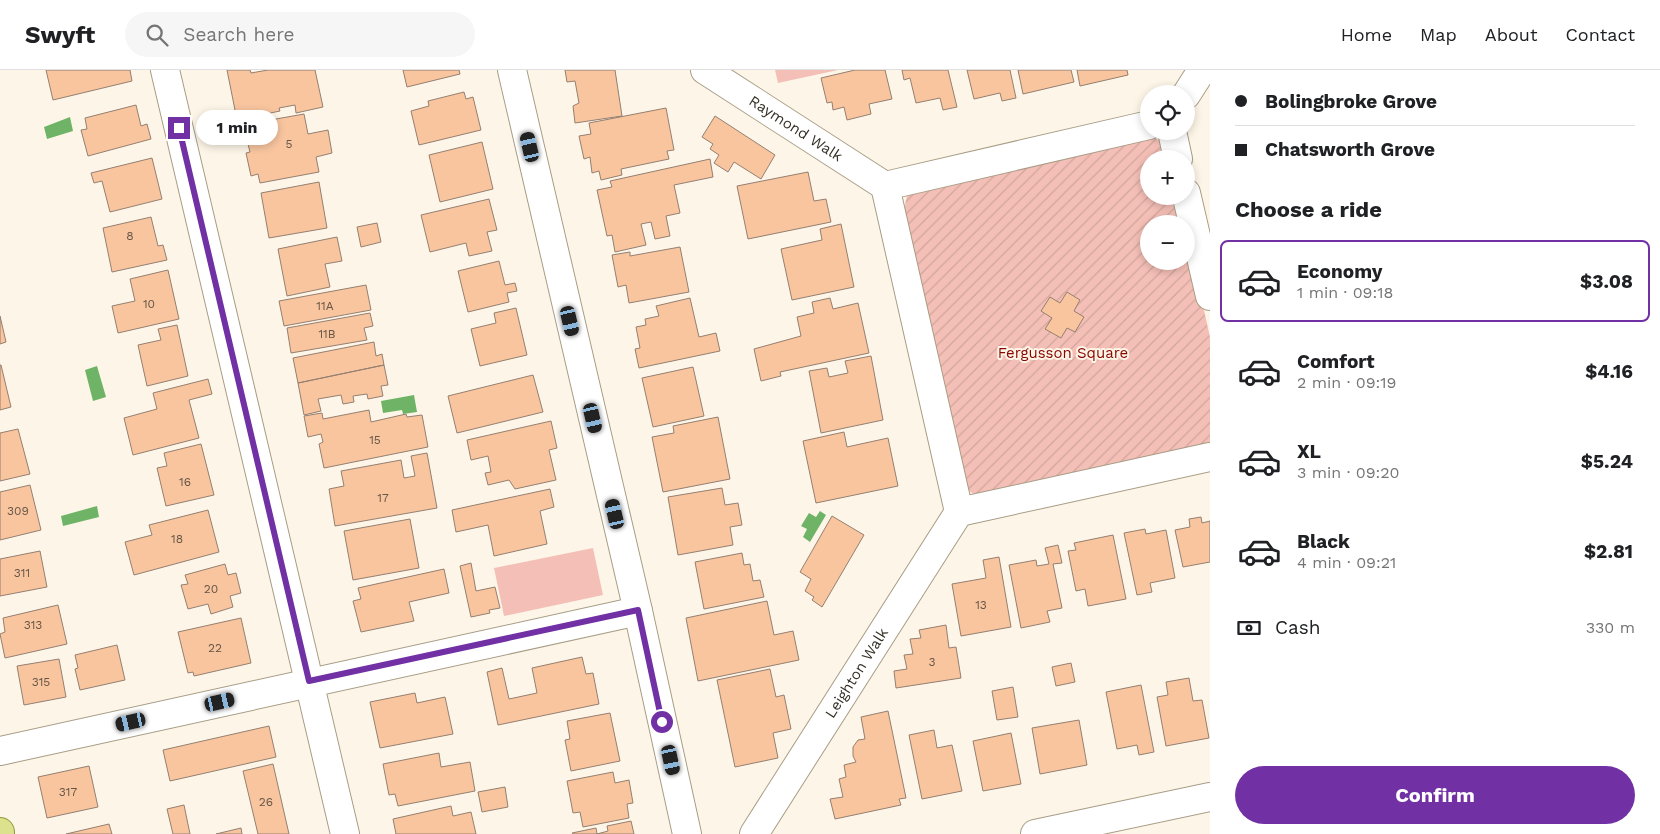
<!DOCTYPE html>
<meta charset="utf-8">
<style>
body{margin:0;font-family:"Work Sans",sans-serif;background:#f6f6f6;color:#202124;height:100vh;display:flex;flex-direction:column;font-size:19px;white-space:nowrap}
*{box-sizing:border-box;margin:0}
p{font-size:16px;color:#757577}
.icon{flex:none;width:28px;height:28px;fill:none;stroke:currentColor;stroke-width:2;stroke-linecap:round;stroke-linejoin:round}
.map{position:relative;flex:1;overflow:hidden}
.drawer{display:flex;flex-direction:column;background:#fff;width:450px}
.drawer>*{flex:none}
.hud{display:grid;align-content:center;height:110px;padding:0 25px;background:#fff}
.controls{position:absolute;left:1140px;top:15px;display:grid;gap:10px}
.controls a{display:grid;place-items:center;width:55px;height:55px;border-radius:50%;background:#fff;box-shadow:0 2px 8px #0003;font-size:25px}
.end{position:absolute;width:22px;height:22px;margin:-11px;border:6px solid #7230a5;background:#fff;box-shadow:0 0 0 2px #fff}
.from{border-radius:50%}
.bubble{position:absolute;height:35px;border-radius:18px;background:#fff;box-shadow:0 2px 8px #0003;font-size:16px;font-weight:700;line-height:35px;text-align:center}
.car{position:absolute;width:15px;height:30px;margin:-15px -8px;border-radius:6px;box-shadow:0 0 4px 1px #0007;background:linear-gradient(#222 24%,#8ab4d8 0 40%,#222 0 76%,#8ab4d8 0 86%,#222 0)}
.hud b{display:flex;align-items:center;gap:18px;height:48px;font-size:19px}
.hud b+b{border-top:1px solid #e0e0e0}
.hud i{width:12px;height:12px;background:#202124}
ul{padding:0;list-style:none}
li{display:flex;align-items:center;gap:15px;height:82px;margin:0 10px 8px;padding:0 15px;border:2px solid transparent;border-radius:8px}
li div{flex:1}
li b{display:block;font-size:19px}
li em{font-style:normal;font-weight:700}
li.current{border-color:#7230a5}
li>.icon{width:45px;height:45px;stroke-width:1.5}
h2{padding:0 25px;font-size:22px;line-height:60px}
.pay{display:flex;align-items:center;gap:12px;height:55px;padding:0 25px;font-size:19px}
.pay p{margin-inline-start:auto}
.primary-button{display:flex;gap:10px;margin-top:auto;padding:10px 25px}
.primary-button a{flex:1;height:58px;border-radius:30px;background:#7230a5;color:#fff;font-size:20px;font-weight:700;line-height:58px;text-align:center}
header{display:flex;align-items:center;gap:30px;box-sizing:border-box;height:70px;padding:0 25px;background:#fff;border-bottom:1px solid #e0e0e0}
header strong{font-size:24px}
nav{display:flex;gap:28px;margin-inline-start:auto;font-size:18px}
.search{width:350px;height:45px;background:#f6f6f6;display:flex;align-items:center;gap:12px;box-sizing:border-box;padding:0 18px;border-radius:28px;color:#757577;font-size:19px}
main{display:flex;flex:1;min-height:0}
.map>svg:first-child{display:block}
</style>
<header>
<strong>Swyft</strong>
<div class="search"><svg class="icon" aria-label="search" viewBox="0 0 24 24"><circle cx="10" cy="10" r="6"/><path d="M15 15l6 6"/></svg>Search here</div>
<nav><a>Home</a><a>Map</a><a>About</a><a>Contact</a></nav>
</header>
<main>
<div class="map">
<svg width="1210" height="764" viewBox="0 0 1210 764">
<defs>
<pattern id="garden-furrows" width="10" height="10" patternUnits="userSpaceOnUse" patternTransform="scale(1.25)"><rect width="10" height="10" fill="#f4bfb6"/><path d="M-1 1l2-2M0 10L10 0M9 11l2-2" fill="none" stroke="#d2a59c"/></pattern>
</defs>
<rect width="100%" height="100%" fill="#fdf6e8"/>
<path fill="url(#garden-furrows)" d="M1151,66L1164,73L1170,89H1149V126H1179L1185,154H1149V191H1186V160L1210,267V378L975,425L966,419L903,145L907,125Z"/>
<path fill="#f4bfb6" d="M775,0H838L778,13Z
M593,478L603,525L504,546L494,498Z"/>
<path fill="#6fb466" d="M70,47L73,61L47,69L44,57Z
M97,296L106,327L93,331L85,300Z
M414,325L417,342L403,344L402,340L383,343L381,331Z
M97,436L99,447L63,456L61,446Z
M820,441L826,445L810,472L803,467L807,459L801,456L809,443L816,447Z"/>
<path fill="#f8c59f" stroke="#957f70" d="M46,0H130L132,11L53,30Z
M227,0H250L251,3L268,0H315L323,37L296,43L295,35L279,38L280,41L237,50Z
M403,0H459L460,4L407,17Z
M565,0H615L622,46L575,53L573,36L579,33L575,11L567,12Z
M855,0H885L892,29L869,34L871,44L847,50L844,37L833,40L832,32L827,33L821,8Z
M902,0H948L957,37L943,40L940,28L916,33L910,8L904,10Z
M967,0H1010L1016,28L1002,31L1000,23L974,29Z
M1018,0H1071L1074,12L1023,24Z
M1077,0H1127L1128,5L1080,16Z
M464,22L466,29L473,27L481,60L419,75L411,41L429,36L428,31Z
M136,35L141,56L147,54L151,69L88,86L81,60L87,59L85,48Z
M666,38L674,80L667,81L669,89L621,99L622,105L601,110L599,101L592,103L590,87L584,89L579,66L591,64L589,53Z
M304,44L308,64L328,60L332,83L316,87L319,102L260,113L258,104L251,106L246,83L250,82L246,66L250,65L248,54Z
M715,46L775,85L761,109L734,92L728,102L714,93L719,85L710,79L713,74L702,67Z
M482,72L493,119L440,132L429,85Z
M152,88L162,129L110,142L102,111L94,113L91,103Z
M710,89L713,107L674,115L680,143L666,146L670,166L655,169L651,152L641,154L646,175L615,182L612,165L607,166L597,120L612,117L610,111Z
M808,102L814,131L826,129L831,152L748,169L737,116Z
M319,112L327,158L269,168L261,123Z
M489,129L497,160L487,162L492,181L469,186L466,173L430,182L421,145Z
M151,147L158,176L163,175L167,190L112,202L103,158Z
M377,153L381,172L361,177L357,157Z
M841,154L854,217L792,230L781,179L822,170L820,159Z
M337,167L342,191L325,194L330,217L287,226L278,179Z
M680,177L689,222L629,233L626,215L618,217L612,185L630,182V186Z
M499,191L505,215L515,213L517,221L507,223L509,232L468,242L458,201Z
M168,200L179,249L118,263L112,236L135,231L130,209Z
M366,215L371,240L284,256L279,231Z
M1067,222L1080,230L1074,241L1084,247L1075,262L1067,258L1061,268L1045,259L1052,248L1041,241L1050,227L1060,233Z
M690,228L699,267L716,263L720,281L639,298L635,279L640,278L636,257L646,255L645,249L659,246L656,236Z
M830,228L833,239L858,233L869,283L780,302L781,306L761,311L754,279L801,266L797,247L814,243L812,232Z
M516,238L527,285L480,296L471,259L496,253L494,243Z
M370,243L373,256L364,258L367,270L291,283L287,258Z
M0,246L6,272L0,274Z
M177,255L188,306L147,316L138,275L161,270L158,259Z
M374,272L376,286L382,284L384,295L298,313L293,288Z
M871,286L883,350L821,363L809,301L827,298L829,307L848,303L845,291Z
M1,295L11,337L0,340V295Z
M384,295L388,315L381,316L383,326L368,329L367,324L353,326L354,332L343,334L341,325L318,329L321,341L304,345L298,313Z
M693,297L704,346L653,357L642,308Z
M533,305L543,342L457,363L448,326Z
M208,309L212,324L189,330L199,368L133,385L124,348L157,339L153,323Z
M369,340L371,352L406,344L407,347L422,345L428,377L324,398L319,374L323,372L321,364L308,367L304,346L322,343L323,349Z
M718,347L730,409L663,422L652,367L674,363L673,356Z
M551,351L557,378L549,380L556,410L515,419L509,410L488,415L485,403L491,402L488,386L471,390L467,370Z
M18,359L30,404L0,411V363Z
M844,362L847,377L888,368L898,416L816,433L803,371Z
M201,374L214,425L166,436L157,398L167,396L164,383Z
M427,383L437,438L335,456L329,419L344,416L341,401L401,390L404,408L415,406L411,386Z
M30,415L41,460L0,470V422Z
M722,418L725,435L738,433L742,455L730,457L733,475L678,485L668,427Z
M550,419L554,437L540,441L547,474L494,486L488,455L456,462L452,440Z
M208,440L219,482L134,505L125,472L152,465L149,455Z
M832,446L864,465L822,537L812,530L814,527L805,521L811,509L800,502Z
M1201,447L1202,453L1210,451V492L1183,497L1175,460L1190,457L1189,449Z
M410,449L419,498L353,510L344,461Z
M1145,459L1146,464L1166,460L1175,508L1150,513L1152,522L1137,525L1124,463Z
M1113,465L1126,529L1088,536L1085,519L1076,521L1068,481L1076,480L1074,473Z
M1058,475L1062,493L1053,494L1062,538L1047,541L1050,552L1021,558L1009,495L1036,490L1037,496L1049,494L1045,478Z
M40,481L47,517L0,526V489Z
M742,483L744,495L750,494L753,511L760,510L764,527L704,539L695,492Z
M999,487L1011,557L961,566L952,514L986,508L983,490Z
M471,493L476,521L495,517L500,538L489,540L490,543L471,547L460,496Z
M225,494L228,505L236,503L241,523L230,526L233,537L211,544L208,534L188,539L181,515L188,514L185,505Z
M444,499L449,523L409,532L414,551L361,562L353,531L361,529L358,518Z
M767,531L774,565L793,561L799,590L698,611L686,548Z
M58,535L67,574L5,588L0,564L5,562L3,548Z
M241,548L251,593L194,606L193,602L188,603L178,562Z
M946,555L949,578L956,577L961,608L896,618L894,601L907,599L904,585L913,584L910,569L921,568L919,560Z
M117,575L125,610L80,620L75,599L78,598L75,585Z
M582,587L586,604L593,603L599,634L498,655L487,602L502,598L509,629L537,623L532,598Z
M59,589L66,627L24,635L17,596Z
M1071,593L1075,612L1056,616L1052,597Z
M770,599L776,627L784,625L791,659L773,663L778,688L735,697L717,610Z
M1189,608L1193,631L1202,630L1209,668L1166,676L1157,627L1168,625L1166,612Z
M1141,615L1154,682L1139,685L1137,675L1117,679L1106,622Z
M1013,617L1018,647L997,650L992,621Z
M415,623L417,633L445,627L453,664L380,678L370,632Z
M888,641L906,728L899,729L901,735L835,749L830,729L843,727L839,709L846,707L844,695L856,692L853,686V677L858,670L865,669L861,647Z
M610,643L620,691L571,701L565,670L570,669L567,651Z
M1079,650L1087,695L1040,704L1032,658Z
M269,656L276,687L170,711L163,680Z
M934,660L937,678L952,675L962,721L922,729L909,665Z
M1011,663L1021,714L983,721L973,671Z
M439,683L441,697L470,692L475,721L398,736L395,724L389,725L383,694Z
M273,694L289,764H258L243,701Z
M89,696L98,737L47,748L38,707Z
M613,702L615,713L629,710L633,733L627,734L629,748L583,757L580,742L573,743L567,711Z
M505,717L508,737L482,742L478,722Z
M184,735L190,764H173L167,739Z
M451,736L453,746L471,742L476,764H396L393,749Z
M631,751L634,764H573L572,763L596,758L597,764L608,761L607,756Z
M109,754L112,764H66Z
M241,758L242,764H216Z"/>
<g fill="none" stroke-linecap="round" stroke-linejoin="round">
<g stroke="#a89d86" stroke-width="30">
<g id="minor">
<path d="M165,0L345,764"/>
<path d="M512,0L638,541L687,764"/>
<path id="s1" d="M705,0L885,116"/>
<path d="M1186,25L1202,0"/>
<path d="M1172,61L1178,89"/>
<path d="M1186,123L1210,226"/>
<path d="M959,442L885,116L1149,55"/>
<path d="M959,442L1210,387"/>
<path d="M0,681L638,541"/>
<path id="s2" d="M754,764L959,442"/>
<path d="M1035,764L1210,727"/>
</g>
</g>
<g stroke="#929637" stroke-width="30">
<path id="major" d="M0,762V764"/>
</g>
<use href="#minor" stroke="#fff" stroke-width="28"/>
<use href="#major" stroke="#dbe18c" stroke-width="28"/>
</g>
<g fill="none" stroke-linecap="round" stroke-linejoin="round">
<path stroke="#7230a5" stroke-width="6" d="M179,58L309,611L638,540L662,652"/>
</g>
<g text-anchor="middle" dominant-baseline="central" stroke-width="4" stroke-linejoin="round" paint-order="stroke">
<g font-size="12" fill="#665646">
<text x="289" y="74">5</text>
<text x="130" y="166">8</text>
<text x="149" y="234">10</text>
<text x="325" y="236">11A</text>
<text x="327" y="264">11B</text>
<text x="375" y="370">15</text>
<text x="185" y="412">16</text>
<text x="383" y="428">17</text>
<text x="18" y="441">309</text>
<text x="177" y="469">18</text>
<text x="22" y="503">311</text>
<text x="211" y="519">20</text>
<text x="981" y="535">13</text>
<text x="33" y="555">313</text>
<text x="215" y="578">22</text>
<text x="932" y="592">3</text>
<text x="41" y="612">315</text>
<text x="68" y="722">317</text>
<text x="266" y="732">26</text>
</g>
<g font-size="15" fill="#363128" stroke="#fdf6e8">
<text stroke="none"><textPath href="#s1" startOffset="108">Raymond Walk</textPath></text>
<text stroke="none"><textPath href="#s2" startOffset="191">Leighton Walk</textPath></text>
</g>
<g font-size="15" fill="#880500" stroke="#fdf6e8">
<text x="1063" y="283">Fergusson Square</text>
</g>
</g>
</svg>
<div class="controls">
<a><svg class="icon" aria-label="locate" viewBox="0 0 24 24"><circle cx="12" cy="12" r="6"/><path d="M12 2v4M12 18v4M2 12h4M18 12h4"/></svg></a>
<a>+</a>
<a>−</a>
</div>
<i class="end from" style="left:662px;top:652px"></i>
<i class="end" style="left:179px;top:58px"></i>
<div class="bubble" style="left:196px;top:40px;width:82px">1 min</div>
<i class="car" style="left:530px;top:77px;rotate:347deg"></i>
<i class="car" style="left:570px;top:251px;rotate:167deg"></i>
<i class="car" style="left:593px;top:348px;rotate:167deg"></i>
<i class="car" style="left:615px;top:444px;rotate:347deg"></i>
<i class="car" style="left:220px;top:632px;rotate:77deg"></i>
<i class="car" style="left:131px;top:652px;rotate:257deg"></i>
<i class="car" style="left:671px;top:690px;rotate:168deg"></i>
</div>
<section class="drawer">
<div class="hud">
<b><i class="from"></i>Bolingbroke Grove</b>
<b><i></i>Chatsworth Grove</b>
</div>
<h2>Choose a ride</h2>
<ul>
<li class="current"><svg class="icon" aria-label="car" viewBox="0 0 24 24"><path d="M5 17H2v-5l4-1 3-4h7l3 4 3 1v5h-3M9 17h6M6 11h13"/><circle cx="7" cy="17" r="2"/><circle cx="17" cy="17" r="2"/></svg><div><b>Economy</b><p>1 min · 09:18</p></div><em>$3.08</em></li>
<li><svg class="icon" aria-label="car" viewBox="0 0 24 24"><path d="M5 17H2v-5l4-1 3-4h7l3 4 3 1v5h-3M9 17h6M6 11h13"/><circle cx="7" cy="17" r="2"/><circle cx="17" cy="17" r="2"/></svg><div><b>Comfort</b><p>2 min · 09:19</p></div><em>$4.16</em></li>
<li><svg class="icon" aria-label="car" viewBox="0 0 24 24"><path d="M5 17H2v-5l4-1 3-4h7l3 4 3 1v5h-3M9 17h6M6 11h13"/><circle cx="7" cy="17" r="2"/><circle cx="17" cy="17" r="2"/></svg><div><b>XL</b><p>3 min · 09:20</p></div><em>$5.24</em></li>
<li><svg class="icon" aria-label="car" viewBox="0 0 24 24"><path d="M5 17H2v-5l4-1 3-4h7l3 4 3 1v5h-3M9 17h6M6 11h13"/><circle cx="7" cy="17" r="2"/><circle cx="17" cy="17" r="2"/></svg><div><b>Black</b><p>4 min · 09:21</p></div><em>$2.81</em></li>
</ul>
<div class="pay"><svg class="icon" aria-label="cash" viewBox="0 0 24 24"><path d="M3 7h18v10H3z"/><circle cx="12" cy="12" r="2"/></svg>Cash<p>330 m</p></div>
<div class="primary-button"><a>Confirm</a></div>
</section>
</main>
